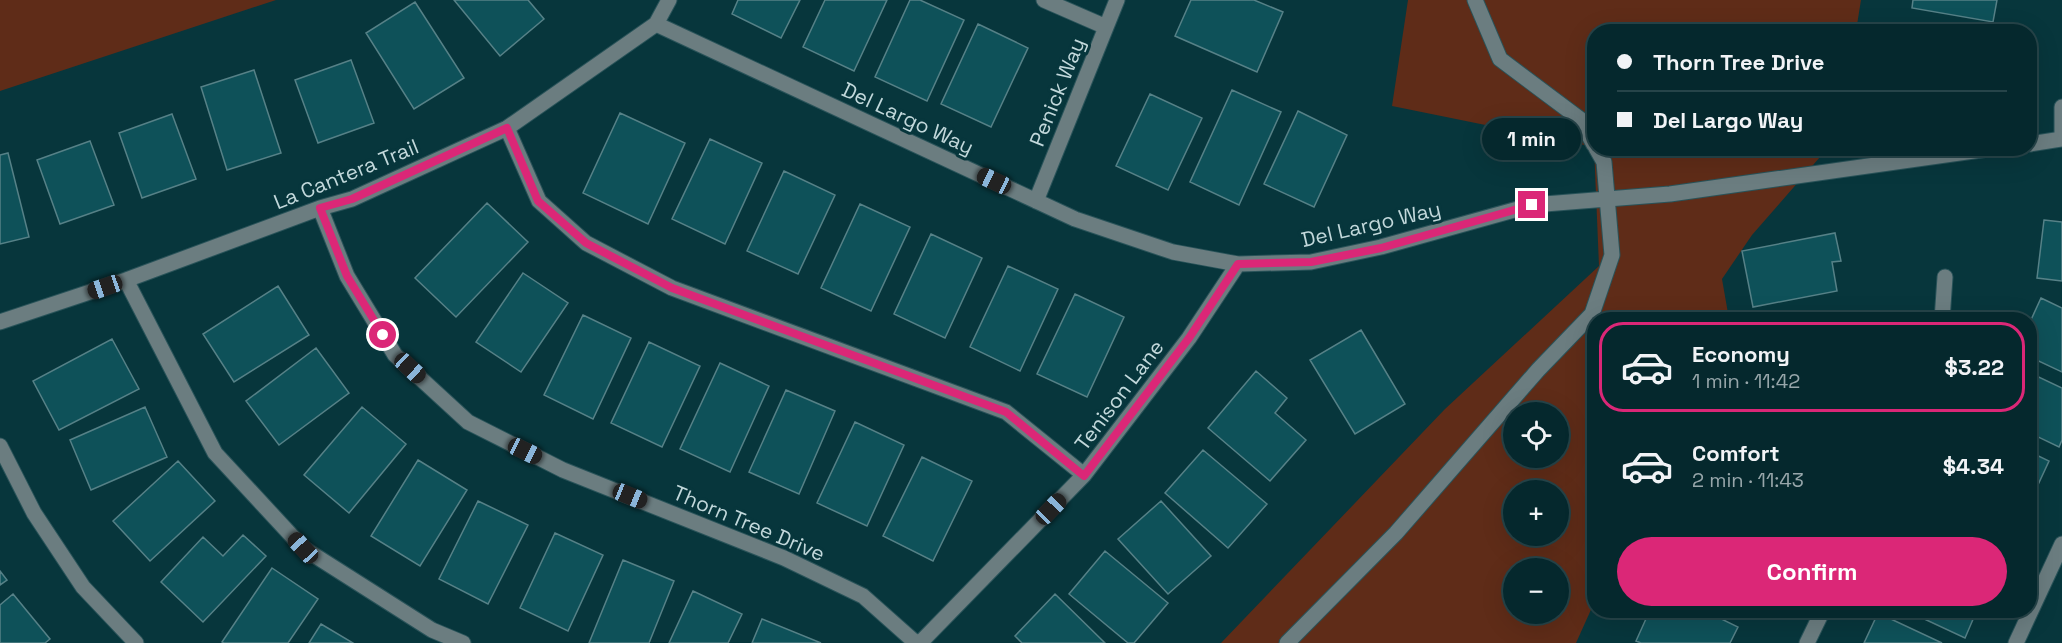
<!DOCTYPE html>
<meta charset="utf-8">
<style>
body{margin:0;font-family:"Space Grotesk",sans-serif;background:#0e3035;color:#f1f3f6;height:100vh;display:flex;flex-direction:column;font-size:22px;white-space:nowrap}
*{box-sizing:border-box;margin:0}
p{font-size:20px;color:#97a6aa}
.icon{flex:none;width:33px;height:33px;fill:none;stroke:currentColor;stroke-width:2;stroke-linecap:round;stroke-linejoin:round}
.map{position:relative;flex:1;overflow:hidden}
.drawer{position:absolute;left:1587px;top:312px;width:450px;height:306px;display:flex;flex-direction:column;background:#05282d;border-radius:24px;box-shadow:0 6px 24px #0002,0 0 0 2px #264449}
.drawer>*{flex:none}
.hud{position:absolute;left:1587px;top:24px;width:450px;height:132px;border-radius:24px;box-shadow:0 6px 24px #0002,0 0 0 2px #264449;display:grid;align-content:center;height:132px;padding:0 30px;background:#05282d}
.fabs{position:absolute;left:1503px;top:402px;display:grid;gap:12px}
.fabs a{display:grid;place-items:center;width:66px;height:66px;border-radius:50%;background:#05282d;box-shadow:0 6px 24px #0002,0 0 0 2px #264449;font-size:30px}
.end{position:absolute;width:27px;height:27px;margin:-14px;border:8px solid #db2777;background:#fff;box-shadow:0 0 0 3px #fff}
.from{border-radius:50%}
.bubble{position:absolute;height:42px;border-radius:21px;background:#05282d;box-shadow:0 6px 24px #0002,0 0 0 2px #264449;font-size:20px;font-weight:700;line-height:42px;text-align:center}
.car{position:absolute;width:18px;height:36px;margin:-18px -9px;border-radius:8px;box-shadow:0 0 4px 2px #0007;background:linear-gradient(#222 24%,#8ab4d8 0 40%,#222 0 76%,#8ab4d8 0 86%,#222 0)}
.hud b{display:flex;align-items:center;gap:21px;height:57px;font-size:22px}
.hud b+b{border-top:2px solid #264449}
.hud i{width:15px;height:15px;background:#f1f3f6}
ul{padding:10px 0 0;list-style:none}
li{display:flex;align-items:center;gap:18px;height:90px;margin:0 12px 9px;padding:0 18px;border:3px solid transparent;border-radius:24px}
li div{flex:1}
li b{display:block;font-size:22px}
li em{font-style:normal;font-weight:700}
li.current{border-color:#db2777}
li>.icon{width:54px;height:54px;stroke-width:1.5}
.action{display:flex;gap:12px;margin-top:auto;padding:12px 30px}
.action a{flex:1;height:69px;border-radius:36px;background:#db2777;color:#fff;font-size:24px;font-weight:700;line-height:69px;text-align:center}
.map>svg:first-child{display:block}
</style>
<div class="map">
<svg width="2062" height="643" viewBox="0 0 2062 643">
<rect width="100%" height="100%" fill="#07363c"/>
<path fill="#5f2c18" fill-rule="evenodd" d="M0,0H276L0,91Z
M1408,0H1861L1856,31L1594,32V148L1827,149L1752,235L1722,279L1729,319L1594,320V603L1576,643H1221L1445,409L1599,266L1594,147L1392,106ZM1514,412H1558V458H1514ZM1514,490H1558V536H1514ZM1514,568H1558V614H1514Z"/>
<path fill="#0e5159" stroke="#568187" stroke-width="1.5" d="M454,0H528L544,19L500,56Z
M738,0H800L781,38L732,14Z
M825,0H887L854,71L803,47Z
M910,0H920L964,20L927,101L875,77Z
M1191,0H1254L1283,12L1257,72L1175,36Z
M1913,0H1997L1993,22L1912,8Z
M415,2L464,78L414,109L366,33Z
M978,24L1028,48L991,127L941,104Z
M351,60L374,123L318,143L295,80Z
M254,70L281,153L227,170L201,87Z
M1232,90L1281,112L1239,205L1190,182Z
M1150,94L1202,118L1168,190L1116,166Z
M1298,111L1347,135L1314,207L1264,184Z
M620,113L685,143L648,224L583,193Z
M172,114L196,179L142,198L119,133Z
M710,139L762,163L725,244L672,219Z
M90,141L114,205L60,224L37,160Z
M8,153L29,237L0,244V155Z
M784,171L835,195L798,274L747,251Z
M487,203L528,242L456,317L415,278Z
M860,204L910,227L871,311L821,288Z
M2044,220L2062,222V281L2037,278Z
M1835,233L1841,261L1832,262L1837,291L1753,307L1742,251Z
M931,234L982,258L945,338L894,314Z
M1008,266L1058,289L1020,371L970,347Z
M523,273L568,303L521,372L476,342Z
M278,286L309,335L234,382L203,334Z
M1075,294L1124,317L1087,397L1037,374Z
M2041,298L2062,308V372L2030,357V322Z
M583,315L631,338L593,419L544,395Z
M1361,330L1405,404L1355,434L1310,360Z
M112,339L139,389L59,430L33,381Z
M649,342L700,366L662,447L611,423Z
M316,348L349,393L279,445L246,401Z
M720,363L769,386L730,472L680,449Z
M1256,371L1287,398L1275,413L1306,440L1270,481L1208,428Z
M2030,373L2062,388V440L2059,447L2030,433Z
M786,390L835,411L799,494L749,472Z
M145,407L167,457L91,490L70,440Z
M362,407L406,444L349,513L304,475Z
M855,422L904,445L867,526L817,503Z
M1203,450L1267,504L1228,548L1165,493Z
M2030,452L2049,461L2030,502Z
M922,457L972,481L933,561L883,536Z
M418,460L467,490L420,566L371,536Z
M178,461L215,501L150,561L113,521Z
M478,501L528,525L488,604L439,579Z
M1161,501L1211,556L1168,594L1118,539Z
M555,533L603,555L568,631L520,608Z
M243,535L266,556L203,622L161,582L203,537L223,556Z
M1105,551L1168,603L1134,643H1128L1069,594Z
M623,560L674,581L649,643H589Z
M272,568L318,599L288,643H224L222,642Z
M0,571L7,580L0,585Z
M693,591L742,614L728,643H669Z
M13,594L50,639L45,643H0V605Z
M1055,594L1105,643H1022L1015,636Z
M1650,610H1703L1738,627L1730,643H1641L1636,641Z
M1905,610H1977L1965,638Z
M1878,613L1942,643H1864Z
M762,619L821,643H752Z
M321,624L353,643H309Z"/>
<g fill="none" stroke-linecap="round" stroke-linejoin="round">
<g stroke="#295359" stroke-width="17">
<path id="minor" d="M1044,0L1106,27
M1475,0L1500,59L1580,119L1594,145
M656,24L1075,219L1173,252L1238,264L1311,262L1381,247L1532,205L1670,194L1995,148
M507,128L539,201L586,243L672,288L1006,412L1084,475
M2062,139V107
M2030,144L2062,139
M1036,201L1117,0
M320,208L347,276L395,355L468,422L563,470L784,558L863,596L916,643
M126,280L215,453L303,548L432,630L463,643
M1942,320L1945,277
M0,322L126,280L320,208L352,199L507,128L656,24L669,0
M0,446L34,513L83,587L136,643
M920,643L1084,475L1189,338L1238,264
M1287,643L1396,533L1538,370L1592,314L1612,255L1604,162L1596,148
M1807,643L1823,610
M2016,643L2062,544"/>
</g>
<use href="#minor" stroke="#6b7d80" stroke-width="15"/>
</g>
<g fill="none" stroke-linecap="round" stroke-linejoin="round">
<path stroke="#db2777" stroke-width="8" d="M383,335L347,276L320,208L352,199L507,128L538,201L586,243L672,288L1006,412L1084,476L1189,338L1238,264L1311,262L1381,248L1532,205"/>
</g>
<g text-anchor="middle" dominant-baseline="central" stroke-width="6" stroke-linejoin="round" paint-order="stroke">
<g font-size="21" fill="#c2d8db" stroke="#07363c">
<text transform="translate(1057 92) rotate(-68)">Penick Way</text>
<text transform="translate(908 118) rotate(25)">Del Largo Way</text>
<text transform="translate(346 174) rotate(-22)">La Cantera Trail</text>
<text transform="translate(1371 224) rotate(-13)">Del Largo Way</text>
<text transform="translate(1119 395) rotate(-53)">Tenison Lane</text>
<text transform="translate(749 523) rotate(23)">Thorn Tree Drive</text>
</g>
</g>
</svg>
<div class="fabs">
<a><svg class="icon" aria-label="locate" viewBox="0 0 24 24"><circle cx="12" cy="12" r="6"/><path d="M12 2v4M12 18v4M2 12h4M18 12h4"/></svg></a>
<a>+</a>
<a>−</a>
</div>
<i class="end from" style="left:383px;top:335px"></i>
<i class="end" style="left:1532px;top:205px"></i>
<div class="bubble" style="left:1482px;top:118px;width:99px">1 min</div>
<i class="car" style="left:994px;top:181px;rotate:295deg"></i>
<i class="car" style="left:105px;top:287px;rotate:251deg"></i>
<i class="car" style="left:410px;top:368px;rotate:133deg"></i>
<i class="car" style="left:525px;top:451px;rotate:116deg"></i>
<i class="car" style="left:630px;top:496px;rotate:112deg"></i>
<i class="car" style="left:1051px;top:509px;rotate:44deg"></i>
<i class="car" style="left:303px;top:548px;rotate:317deg"></i>
<div class="hud">
<b><i class="from"></i>Thorn Tree Drive</b>
<b><i></i>Del Largo Way</b>
</div>
<section class="drawer">
<ul>
<li class="current"><svg class="icon" aria-label="car" viewBox="0 0 24 24"><path d="M5 17H2v-5l4-1 3-4h7l3 4 3 1v5h-3M9 17h6M6 11h13"/><circle cx="7" cy="17" r="2"/><circle cx="17" cy="17" r="2"/></svg><div><b>Economy</b><p>1 min · 11:42</p></div><em>$3.22</em></li>
<li><svg class="icon" aria-label="car" viewBox="0 0 24 24"><path d="M5 17H2v-5l4-1 3-4h7l3 4 3 1v5h-3M9 17h6M6 11h13"/><circle cx="7" cy="17" r="2"/><circle cx="17" cy="17" r="2"/></svg><div><b>Comfort</b><p>2 min · 11:43</p></div><em>$4.34</em></li>
</ul>
<div class="action"><a>Confirm</a></div>
</section>
</div>
